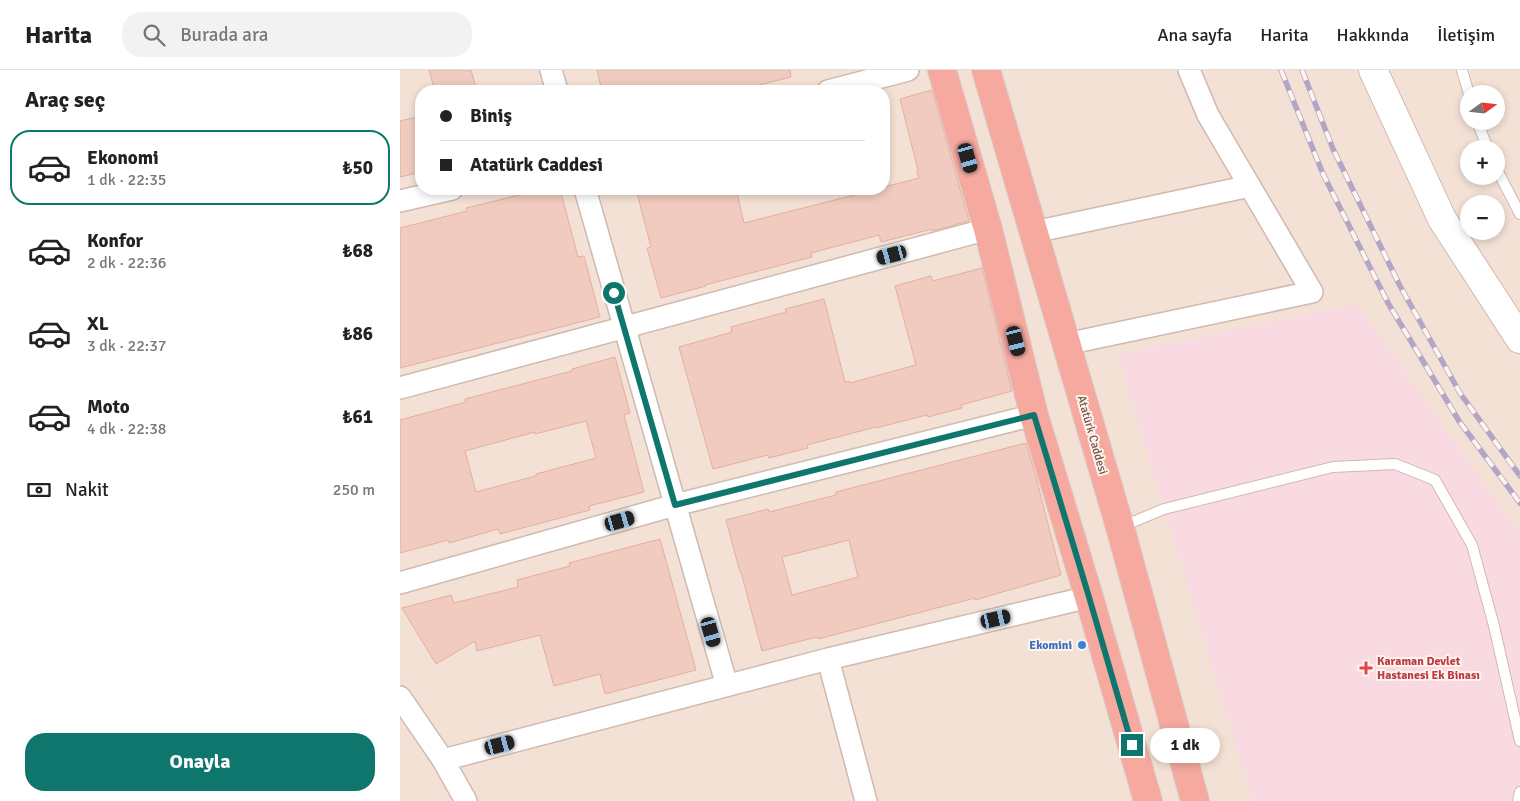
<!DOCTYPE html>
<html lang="tr">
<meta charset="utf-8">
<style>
body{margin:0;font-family:Signika,sans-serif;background:#f2f2f2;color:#222;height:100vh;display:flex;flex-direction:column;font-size:19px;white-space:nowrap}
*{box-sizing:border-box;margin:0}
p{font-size:16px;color:#767676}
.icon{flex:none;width:28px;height:28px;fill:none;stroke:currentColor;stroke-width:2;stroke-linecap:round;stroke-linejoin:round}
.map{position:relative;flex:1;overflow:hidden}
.panel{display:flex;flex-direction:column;background:#fff;width:400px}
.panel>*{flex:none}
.banner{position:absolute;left:15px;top:15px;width:475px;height:110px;border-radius:20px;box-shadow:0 2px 8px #0003;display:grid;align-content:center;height:110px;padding:0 25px;background:#fff}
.needle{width:32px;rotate:75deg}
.controls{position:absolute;left:1060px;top:15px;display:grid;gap:10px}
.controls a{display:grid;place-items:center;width:45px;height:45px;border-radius:50%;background:#fff;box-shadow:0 2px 8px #0003;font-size:25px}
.end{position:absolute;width:22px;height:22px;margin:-11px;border:6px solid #0f766e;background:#fff;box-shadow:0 0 0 2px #fff}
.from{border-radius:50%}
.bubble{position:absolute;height:35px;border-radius:18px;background:#fff;box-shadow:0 2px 8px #0003;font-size:16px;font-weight:800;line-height:35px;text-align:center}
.car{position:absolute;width:15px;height:30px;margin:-15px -8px;border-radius:6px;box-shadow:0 0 4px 1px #0007;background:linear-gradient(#222 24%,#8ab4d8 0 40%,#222 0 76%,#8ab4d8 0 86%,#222 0)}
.banner b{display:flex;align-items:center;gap:18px;height:48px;font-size:19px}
.banner b+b{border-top:1px solid #e0e0e0}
.banner i{width:12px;height:12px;background:#222}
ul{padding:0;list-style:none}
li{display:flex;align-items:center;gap:15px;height:75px;margin:0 10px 8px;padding:0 15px;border:2px solid transparent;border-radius:20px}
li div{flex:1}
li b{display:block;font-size:19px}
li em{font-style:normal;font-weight:800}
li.selected{border-color:#0f766e}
li>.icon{width:45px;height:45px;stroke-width:1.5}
h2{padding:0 25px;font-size:22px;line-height:60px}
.pay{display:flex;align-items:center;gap:12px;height:55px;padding:0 25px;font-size:19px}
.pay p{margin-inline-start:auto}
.action{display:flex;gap:10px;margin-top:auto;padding:10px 25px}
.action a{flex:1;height:58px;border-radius:20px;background:#0f766e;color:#fff;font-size:20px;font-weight:800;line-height:58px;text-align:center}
header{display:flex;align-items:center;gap:30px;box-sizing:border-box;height:70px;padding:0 25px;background:#fff;border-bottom:1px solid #e0e0e0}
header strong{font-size:24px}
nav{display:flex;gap:28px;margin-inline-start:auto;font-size:18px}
.search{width:350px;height:45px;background:#f2f2f2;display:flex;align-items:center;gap:12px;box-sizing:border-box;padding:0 18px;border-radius:20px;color:#767676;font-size:19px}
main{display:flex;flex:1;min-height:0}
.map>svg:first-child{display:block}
</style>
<header>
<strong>Harita</strong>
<div class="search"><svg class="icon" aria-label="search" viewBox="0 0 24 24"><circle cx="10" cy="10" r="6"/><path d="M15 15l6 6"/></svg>Burada ara</div>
<nav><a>Ana sayfa</a><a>Harita</a><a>Hakkında</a><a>İletişim</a></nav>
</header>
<main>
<section class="panel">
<h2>Araç seç</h2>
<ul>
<li class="selected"><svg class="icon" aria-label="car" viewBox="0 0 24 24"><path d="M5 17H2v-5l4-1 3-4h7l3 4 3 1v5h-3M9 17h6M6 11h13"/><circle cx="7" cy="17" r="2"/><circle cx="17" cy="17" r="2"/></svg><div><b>Ekonomi</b><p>1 dk · 22:35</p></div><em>₺50</em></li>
<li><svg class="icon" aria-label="car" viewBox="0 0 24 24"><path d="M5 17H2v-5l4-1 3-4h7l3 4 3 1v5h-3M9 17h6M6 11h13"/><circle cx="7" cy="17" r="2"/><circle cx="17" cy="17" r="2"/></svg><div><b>Konfor</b><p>2 dk · 22:36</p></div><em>₺68</em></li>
<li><svg class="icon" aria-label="car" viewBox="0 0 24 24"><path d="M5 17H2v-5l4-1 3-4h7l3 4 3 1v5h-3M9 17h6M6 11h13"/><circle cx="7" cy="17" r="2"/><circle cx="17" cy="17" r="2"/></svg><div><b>XL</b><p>3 dk · 22:37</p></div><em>₺86</em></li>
<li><svg class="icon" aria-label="car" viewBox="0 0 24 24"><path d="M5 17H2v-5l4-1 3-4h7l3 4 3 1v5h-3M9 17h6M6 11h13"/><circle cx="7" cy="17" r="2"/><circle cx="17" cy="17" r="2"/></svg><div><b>Moto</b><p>4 dk · 22:38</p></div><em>₺61</em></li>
</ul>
<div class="pay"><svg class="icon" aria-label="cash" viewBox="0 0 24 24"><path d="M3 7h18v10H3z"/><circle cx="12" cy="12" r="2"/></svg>Nakit<p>250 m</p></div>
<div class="action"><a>Onayla</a></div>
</section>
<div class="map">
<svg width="1120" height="731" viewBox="0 0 1120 731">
<rect width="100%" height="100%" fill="#fcf0e6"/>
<path fill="#f3e1d5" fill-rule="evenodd" d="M0,0H1120V731H0ZM21,21H484V119H21ZM1069,24H1096V51H1069ZM1069,79H1096V106H1069ZM1069,134H1096V161H1069Z"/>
<path fill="#fadae2" d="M957,234L1120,465V731H853L718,285Z"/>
<path fill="#f1cbbf" stroke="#e3af9f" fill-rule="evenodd" d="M29,0H71L77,21H35Z
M197,0H390L391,7L335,21H202Z
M532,20L569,151L532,161V159L481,172L479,165L411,183L412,187L305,215L306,216L261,228L247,178L251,177L236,119H336L344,153L478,119H484V117L519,108L517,101L518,100L500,29Z
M21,46V102L0,107V51Z
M144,119H160L178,187L184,186L200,247L0,298V158L67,141L66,138Z
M582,198L612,321L561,335L562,338L528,347L527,345L476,358V357L407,375L408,378L369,388L368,385L313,399L279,277L332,262L331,257L386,242L385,239L424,229L445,312L449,311L450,313L516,295L495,216L531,206L533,211Z
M215,287L230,343L224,345L244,422L189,436L190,440L100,464L98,459L49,473L48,470L0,483V350L66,332L65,329L172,301V299ZM186,351L196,388L136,404V406L76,422L65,381L135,362V364Z
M626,373L636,407L661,505L575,530V528L418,569L417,567L362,581L341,502H340L326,450L368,439L369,442L436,425V422ZM449,470L458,507L392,525L382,487Z
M260,469L296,600L205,624L200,604L154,616L140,565L77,581L75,571L36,594L2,538L51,525L54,533L118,517L117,510L170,496L169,493Z"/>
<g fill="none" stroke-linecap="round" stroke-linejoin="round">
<g stroke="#d0b9af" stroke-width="12">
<path id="lane" d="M1062,0L1069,24
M1077,51L1088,79
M1096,98L1120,144
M721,457L764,439L933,397L995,394L1035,410L1072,475L1094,556L1120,671
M1118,731L1120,722"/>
</g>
<g stroke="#d0b9af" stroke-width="24">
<path id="street" d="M151,0L157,21
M428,21L508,0
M185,119L327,616
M0,131L52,119
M634,162L850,116
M666,274L912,222L808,45L789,0
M0,318L588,159
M0,513L275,435L634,345
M428,589L466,731
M0,627L43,690L66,731
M43,690L428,589L689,527"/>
</g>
<g stroke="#d2b8ad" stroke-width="30">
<path id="secondary" d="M973,0L1042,149L1120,269"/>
</g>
<g stroke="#d8cfcd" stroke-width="30">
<path id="highway" d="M542,0L588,159L634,345L689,527L748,731
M586,0L720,457L795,731"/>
</g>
<use href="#lane" stroke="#fff" stroke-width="10"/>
<use href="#street" stroke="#fff" stroke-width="21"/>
<use href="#secondary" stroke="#fff" stroke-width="28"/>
<use href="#highway" stroke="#f5a99f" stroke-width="28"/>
<g stroke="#b2a5c6" stroke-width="5.5">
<path id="rail" d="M881,0L923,104L988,233L1059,351L1120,433
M902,0L933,79L1000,216L1060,323L1120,406"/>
</g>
<use href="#rail" stroke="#fff5ed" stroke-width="4" stroke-dasharray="11" stroke-linecap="butt"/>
</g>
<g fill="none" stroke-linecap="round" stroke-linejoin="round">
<path stroke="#0f766e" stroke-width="6" d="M214,223L275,435L634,345L689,527L732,675"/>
</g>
<circle fill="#3f7fe0" stroke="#fff5ed" stroke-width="2" cx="682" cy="575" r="5"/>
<path fill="#e0444e" stroke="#fff5ed" stroke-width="2" d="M963.5 590.5h5v5h5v5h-5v5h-5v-5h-5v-5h5z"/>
<g text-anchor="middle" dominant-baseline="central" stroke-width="4" stroke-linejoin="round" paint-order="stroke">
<g font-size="12" fill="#75544b" stroke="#fff5ed">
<text transform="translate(692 365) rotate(74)">Atatürk Caddesi</text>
</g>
<g font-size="12" font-weight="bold" fill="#366cbe" stroke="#fff5ed" text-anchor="end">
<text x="672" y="575">Ekomini</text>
</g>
<g font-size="12" font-weight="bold" fill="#be3a42" stroke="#fff5ed" text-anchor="start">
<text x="977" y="591">Karaman Devlet<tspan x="977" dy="14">Hastanesi Ek Binası</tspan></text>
</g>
</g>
</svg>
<div class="controls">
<a><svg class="needle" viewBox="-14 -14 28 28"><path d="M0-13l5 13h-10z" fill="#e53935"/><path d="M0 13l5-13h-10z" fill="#767676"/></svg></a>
<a>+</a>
<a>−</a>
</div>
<i class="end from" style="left:214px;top:223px"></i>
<i class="end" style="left:732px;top:675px"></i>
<div class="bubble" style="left:750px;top:658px;width:70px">1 dk</div>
<i class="car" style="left:568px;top:88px;rotate:164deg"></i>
<i class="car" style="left:492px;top:185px;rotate:255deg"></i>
<i class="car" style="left:616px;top:271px;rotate:166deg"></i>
<i class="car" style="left:220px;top:451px;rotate:74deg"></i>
<i class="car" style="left:596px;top:549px;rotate:77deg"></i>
<i class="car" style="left:311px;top:562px;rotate:164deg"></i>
<i class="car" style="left:100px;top:675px;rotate:75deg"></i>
<div class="banner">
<b><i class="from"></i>Biniş</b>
<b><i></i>Atatürk Caddesi</b>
</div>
</div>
</main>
